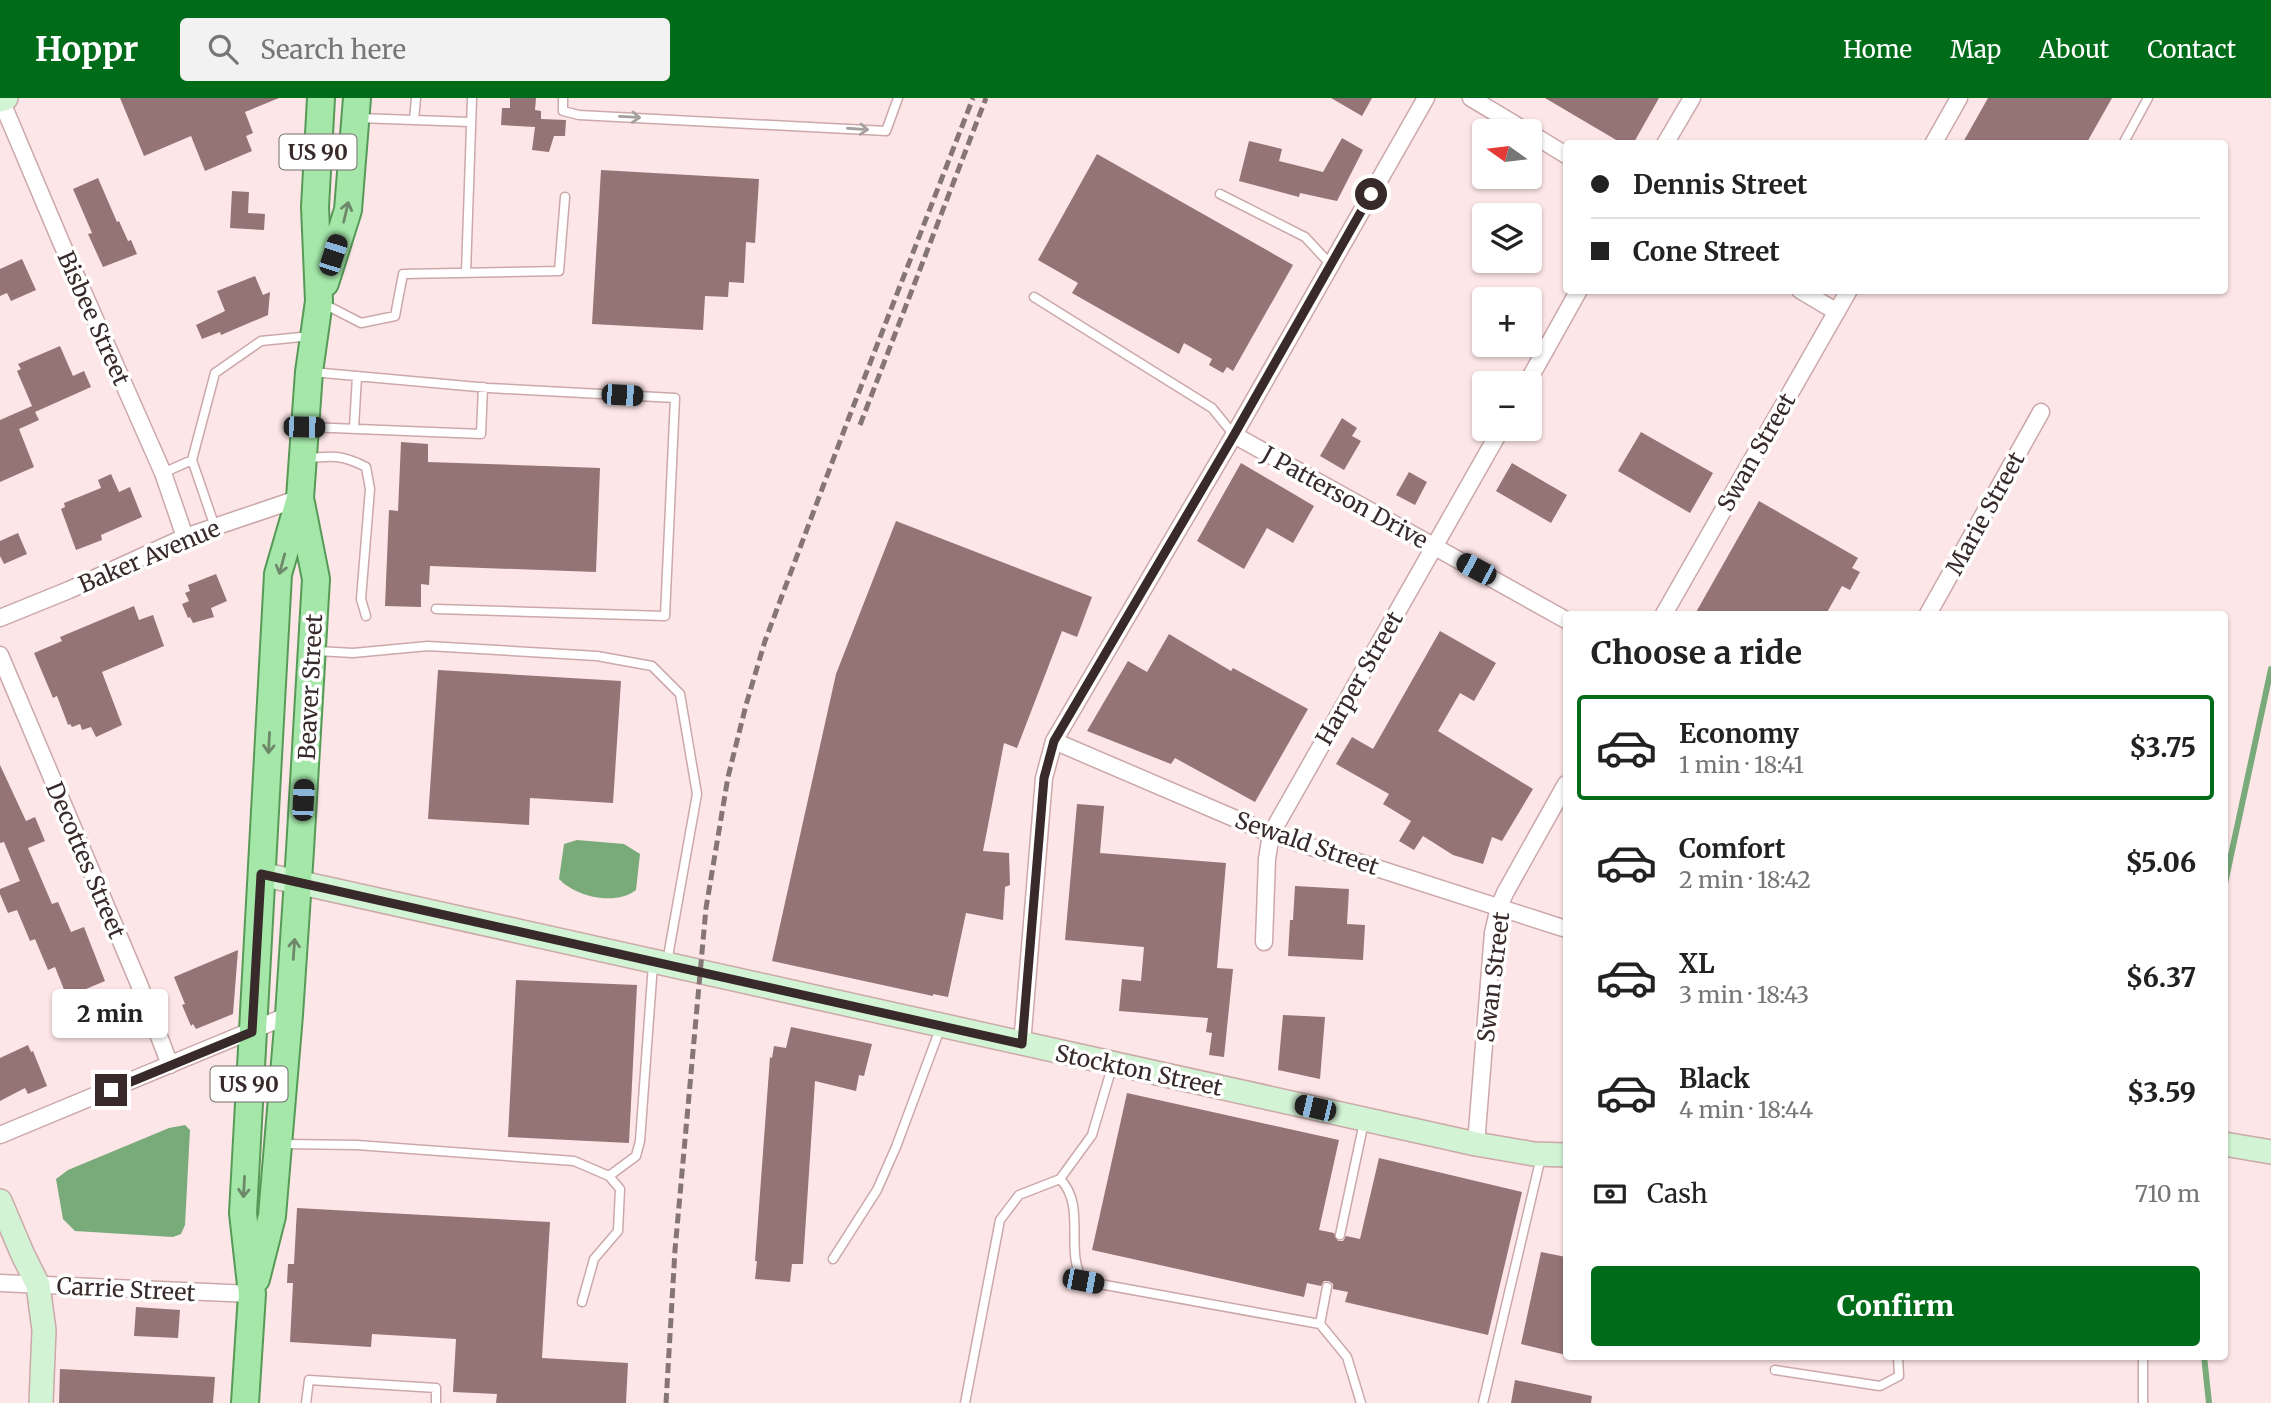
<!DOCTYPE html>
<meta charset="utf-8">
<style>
body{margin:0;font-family:Merriweather,serif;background:#f2f2f2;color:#222;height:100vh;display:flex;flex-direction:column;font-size:26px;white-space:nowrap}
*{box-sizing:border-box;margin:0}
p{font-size:23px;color:#767676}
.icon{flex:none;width:38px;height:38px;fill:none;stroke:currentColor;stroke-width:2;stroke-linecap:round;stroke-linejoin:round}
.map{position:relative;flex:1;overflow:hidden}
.side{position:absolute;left:1563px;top:513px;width:665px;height:749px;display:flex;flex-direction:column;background:#fff;border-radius:7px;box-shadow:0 2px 5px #0004}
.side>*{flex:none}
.banner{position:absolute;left:1563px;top:42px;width:665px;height:154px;border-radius:7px;box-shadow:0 2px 5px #0004;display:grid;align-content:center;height:154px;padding:0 28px;background:#fff}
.needle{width:46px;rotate:284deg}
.buttons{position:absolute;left:1472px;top:21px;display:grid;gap:14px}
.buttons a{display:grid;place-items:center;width:70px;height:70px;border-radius:7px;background:#fff;box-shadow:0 2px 5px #0004;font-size:35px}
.end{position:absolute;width:32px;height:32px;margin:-16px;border:9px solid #382a2a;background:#fff;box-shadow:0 0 0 4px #fff}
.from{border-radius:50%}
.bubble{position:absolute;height:49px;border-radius:7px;background:#fff;box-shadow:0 2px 5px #0004;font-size:23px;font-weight:800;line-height:49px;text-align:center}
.car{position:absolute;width:21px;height:42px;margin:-21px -10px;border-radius:9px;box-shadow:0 0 5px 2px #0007;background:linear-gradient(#222 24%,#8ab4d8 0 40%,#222 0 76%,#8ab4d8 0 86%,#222 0)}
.banner b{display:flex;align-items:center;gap:24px;height:66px;font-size:26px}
.banner b+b{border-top:2px solid #e0e0e0}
.banner i{width:18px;height:18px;background:#222}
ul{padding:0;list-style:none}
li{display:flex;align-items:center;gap:21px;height:105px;margin:0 14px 10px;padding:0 14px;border:4px solid transparent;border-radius:7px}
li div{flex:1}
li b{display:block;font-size:26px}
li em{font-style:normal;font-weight:800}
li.on{border-color:#006b19}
li>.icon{width:63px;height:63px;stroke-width:1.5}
h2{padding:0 28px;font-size:32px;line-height:84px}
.pay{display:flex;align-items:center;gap:18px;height:77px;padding:0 28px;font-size:26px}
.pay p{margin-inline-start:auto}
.primary-button{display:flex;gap:14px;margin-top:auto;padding:14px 28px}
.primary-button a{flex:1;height:80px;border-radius:7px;background:#006b19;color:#fff;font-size:28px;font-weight:800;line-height:80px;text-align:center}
header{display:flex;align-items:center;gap:42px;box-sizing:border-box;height:98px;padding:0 35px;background:#006b19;color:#fff}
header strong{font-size:33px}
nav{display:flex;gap:38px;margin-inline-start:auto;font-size:24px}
.search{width:490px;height:63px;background:#f2f2f2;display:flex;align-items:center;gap:18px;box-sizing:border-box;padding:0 24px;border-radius:7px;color:#767676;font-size:26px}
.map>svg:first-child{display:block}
</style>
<header>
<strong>Hoppr</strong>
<div class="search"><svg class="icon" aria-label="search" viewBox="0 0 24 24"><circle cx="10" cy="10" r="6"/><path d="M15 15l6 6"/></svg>Search here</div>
<nav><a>Home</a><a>Map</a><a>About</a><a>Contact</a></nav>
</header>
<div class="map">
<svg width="2271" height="1305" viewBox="0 0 2271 1305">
<rect width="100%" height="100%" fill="#fde6e7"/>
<path fill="#79aa7a" d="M577,742L624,746L640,756L636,792C616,808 576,799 559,781L564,746Z
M185,1027L190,1032L185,1127L181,1136L173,1139L75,1133L63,1121L56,1081L68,1072L169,1030Z"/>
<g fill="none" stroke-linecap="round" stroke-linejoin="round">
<path stroke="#79aa7a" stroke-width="6" d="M2224,790L2271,571
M2204,1258L2209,1305"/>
</g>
<path fill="#957475" d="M120,0H279L245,14L253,35L246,38L252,53L205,73L191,38L144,58Z
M510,0H536L535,12L541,13V21L566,22L565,38H554L549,54L532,52L535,29L501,27L502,10H510Z
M1331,0H1372L1362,18Z
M1545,0H1659L1633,46H1623Z
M1988,0H2112L2086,46H1962Z
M1342,40L1363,52L1337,103L1300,95L1299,99L1239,83L1249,43L1282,51L1279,63L1323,74Z
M1097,56L1293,167L1233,273L1227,269L1223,275L1209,267L1212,261L1184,245L1179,256L1072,195L1078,185L1038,162Z
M601,72L759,81L755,145L746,144L744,185L729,184L728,199L705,198L703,232L592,226Z
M98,80L117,124L119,123L128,143L131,142L137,156L103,169L88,136L92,135L73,91Z
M232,93L249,94L248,115L265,116L264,132L230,130Z
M22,161L36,192L11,203L7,195L0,198V171Z
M255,178L263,197L270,194L268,217L221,237L220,234L202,241L196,227L225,213L217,193Z
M60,248L73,278L84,273L91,289L35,314L39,322L19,331L34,369L0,384V322L32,308L17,273L21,271L18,266Z
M1342,320L1357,330L1352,338L1361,343L1344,372L1320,358Z
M1641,334L1713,375L1690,415L1618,373Z
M401,344L428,346V364L600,370L596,474L430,468L429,487L421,486V509L385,508L389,412L398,413Z
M1241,365L1314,408L1293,445L1267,430L1244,471L1197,443Z
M1512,365L1567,397L1551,425L1496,393Z
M1409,374L1427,384L1415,407L1396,397Z
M111,376L119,394L130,389L142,419L101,437L102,442L76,452L61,411L65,409L64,405L101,390L98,382Z
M1759,403L1858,460L1852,470L1860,474L1850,492L1842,488L1826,516H1695Z
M896,423L1092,499L1077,539L1062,533L1017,650L1004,645L983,753L1009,755L1010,787L1005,789L1003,822L966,815L948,899L933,896V898L772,863L836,576Z
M18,435L27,456L4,466L0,458V443Z
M216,476L227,503L211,510L214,519L193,525L190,519L188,520L182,506L189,503L185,495L190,493L188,487Z
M134,508L139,522L153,517L164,548L102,574L122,627L96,639L91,629L82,632L80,626L72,629L70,626L68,627L57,598L53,600L34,555L62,543L60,539Z
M1440,533L1496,565L1474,603L1460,595L1438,633L1533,691L1502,743L1492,739L1483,766L1453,757L1423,738L1414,752L1399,743L1411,723L1383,706L1389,696L1336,666L1352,639L1373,651Z
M1169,536L1231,573L1233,570L1308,611L1255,704L1175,660L1171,666L1087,633L1128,563L1147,574Z
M438,572L621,583L613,705L530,700L529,727L428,721Z
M0,667L26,723L35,719L45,743L28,750L52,806L58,804L71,834L84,829L105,883L67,899L55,869L48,872L35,841L30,843L17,812L8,815L0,796V791L20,783L4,744L0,745Z
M1077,706L1104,708L1100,755L1226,765L1217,870L1233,871L1224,959L1209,957L1212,935L1206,934L1208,920L1119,913L1122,881L1141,883L1144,849L1065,842Z
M1295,788L1349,791L1347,826L1365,827L1363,862L1288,858L1290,822H1293Z
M238,852L233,916L196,931L193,926L191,928L182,907L185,906L174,879Z
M516,882L637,887L629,1045L508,1039Z
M1283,917L1325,919L1320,981L1278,972Z
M791,929L872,946L864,978L859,977L856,993L815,983L803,1166H792L790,1184L755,1181L757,1163H755L770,959L772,960L774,948L786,950Z
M28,947L31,954L33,953L47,988L28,996L25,990L0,1003V960Z
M1127,995L1339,1042L1319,1132L1334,1135L1338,1143H1343L1346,1138L1360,1141L1379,1060L1522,1094L1488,1237L1345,1204L1348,1194L1333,1191V1186L1329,1183H1324L1321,1188L1307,1185L1304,1199L1092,1152Z
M297,1110L550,1124L542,1260L628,1265L626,1305H496L497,1296L453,1294L456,1241L372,1236L371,1249L290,1244L293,1185H287L288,1166H294Z
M1541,1154L1566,1159V1257L1521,1246Z
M136,1209L180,1212L178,1240L134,1238Z
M60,1271L215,1279L213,1305H59Z
M1515,1282L1592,1298L1591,1305H1511Z"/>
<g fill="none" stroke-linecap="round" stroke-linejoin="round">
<g stroke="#cca8a9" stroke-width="11">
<path id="lane" d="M563,0V13L579,17L886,33L898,0
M358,20L470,24
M414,22L416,0
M2123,46L2148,0
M1220,96L1305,139L1331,167
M466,175L472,0
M1034,199L1212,310L1234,337
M324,206L361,225L395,218L403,176L559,173L565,99
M312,274L489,290L675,300L665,518L436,511
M308,329L481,336L483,289
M354,330L357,278
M305,361C331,357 343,357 366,369L370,391L361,501L366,518
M163,375L192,362
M215,429L192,362L215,275L261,243L311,238
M317,553L353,555L428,548L597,558L652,568L680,596L697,696L667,864
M282,1046L357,1047L574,1063L609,1078L620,1091L618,1133L594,1161L582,1204
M609,1078L636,1058L640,1043L653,866
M1060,1081C1087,1108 1064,1153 1083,1183L1320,1226L1327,1189
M1340,1137L1364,1024
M833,1161L877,1092L896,1049L940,931
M1320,1226L1347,1259L1361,1305
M2143,1258V1305
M1775,1272L1880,1288L1899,1278L1898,1258
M306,1305L309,1282L436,1290V1305
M965,1305L1000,1122L1019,1097L1060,1081L1092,1037L1112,969
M1483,1305L1541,1059"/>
</g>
<g stroke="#cca8a9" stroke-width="19">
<path id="street" d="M1471,0L1526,33
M1,2L61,144L163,375L185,439
M1530,35L1566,57
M1665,46L1692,0
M1933,46L1959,0
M1800,192L1837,214
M1527,285L1579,192
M1234,337L1566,522
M1664,516L1849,192
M1928,516L2041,314
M0,520L69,492L185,439L300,400
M0,557L139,886L170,967
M1054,643L1271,736L1566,831
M1264,844L1267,761L1271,736L1501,331
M1022,946L1044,680L1054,643L1234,337L1426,0
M0,1037L289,917
M1476,1046L1493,835L1499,809L1505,795L1566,686
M0,1185L252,1196"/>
</g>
<g stroke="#cca8a9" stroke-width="26">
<path id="secondary" d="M0,2L6,0
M261,776L1476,1046L1534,1056L1566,1057
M2224,1046L2271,1054
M0,1103L23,1157L38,1187L44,1232L41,1305"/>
</g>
<g stroke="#579a57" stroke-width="30">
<path id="primary" d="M325,185L348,112L357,0
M256,1181L272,1118L289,917L300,752L316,481L301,405
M245,1305L252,1196L243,1115L278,476L300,400L309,274L319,203L315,109L321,0"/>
</g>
<use href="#lane" stroke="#fff" stroke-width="8"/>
<use href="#street" stroke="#fff" stroke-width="16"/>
<use href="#secondary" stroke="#d2f3d4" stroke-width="23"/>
<use href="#primary" stroke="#a4e7a9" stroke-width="26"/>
<path stroke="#867575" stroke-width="5" stroke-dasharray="10 5" stroke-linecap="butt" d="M860,327L986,0
M666,1305L675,1152L706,810L728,679L746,607L765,543L848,322L973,0"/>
</g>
<defs><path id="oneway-shaft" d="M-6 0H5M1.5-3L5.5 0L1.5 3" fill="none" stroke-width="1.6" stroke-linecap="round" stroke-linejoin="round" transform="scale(1.75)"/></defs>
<g stroke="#a59f9f">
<use href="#oneway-shaft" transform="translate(630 19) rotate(3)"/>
<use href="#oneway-shaft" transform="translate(858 31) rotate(4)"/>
</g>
<g stroke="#6e886a">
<use href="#oneway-shaft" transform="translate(346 114) rotate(-77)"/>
<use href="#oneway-shaft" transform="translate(282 466) rotate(105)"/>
<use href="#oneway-shaft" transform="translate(269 645) rotate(93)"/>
<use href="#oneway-shaft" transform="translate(294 851) rotate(-86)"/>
<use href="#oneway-shaft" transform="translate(244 1089) rotate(93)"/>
</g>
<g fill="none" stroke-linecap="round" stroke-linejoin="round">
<path stroke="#382a2a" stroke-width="9" d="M111,992L252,934L261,776L1022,946L1044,680L1054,643L1234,337L1371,96"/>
</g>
<g text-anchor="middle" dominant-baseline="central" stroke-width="7" stroke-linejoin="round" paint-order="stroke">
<g fill="#fff" stroke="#746a6a" stroke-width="2">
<rect x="279.5" y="36.5" width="77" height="35" rx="5"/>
<rect x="210.5" y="968.5" width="77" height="35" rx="5"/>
</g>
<g font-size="21" font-weight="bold" fill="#382a2a">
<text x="318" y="54">US 90</text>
<text x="249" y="986">US 90</text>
</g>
<g font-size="23" fill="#382a2a" stroke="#fff">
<text transform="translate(94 220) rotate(66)">Bisbee Street</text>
<text transform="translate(1756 354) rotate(-60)">Swan Street</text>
<text transform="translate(1345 399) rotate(29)">J Patterson Drive</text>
<text transform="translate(1985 415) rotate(-61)">Marie Street</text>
<text transform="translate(149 458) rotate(-23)">Baker Avenue</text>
<text transform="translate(1359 580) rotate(-60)">Harper Street</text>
<text transform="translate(310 589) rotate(-87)">Beaver Street</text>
<text transform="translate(1307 745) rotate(19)">Sewald Street</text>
<text transform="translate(86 762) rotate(67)">Decottes Street</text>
<text transform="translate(1493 879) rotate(-83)">Swan Street</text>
<text transform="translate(1139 972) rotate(12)">Stockton Street</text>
<text transform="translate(126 1191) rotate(3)">Carrie Street</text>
</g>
</g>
</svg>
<div class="buttons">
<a><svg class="needle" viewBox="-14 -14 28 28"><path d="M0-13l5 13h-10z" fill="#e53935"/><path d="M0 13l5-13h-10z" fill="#767676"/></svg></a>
<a><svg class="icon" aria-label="layers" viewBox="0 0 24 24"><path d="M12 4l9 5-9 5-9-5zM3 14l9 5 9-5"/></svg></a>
<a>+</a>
<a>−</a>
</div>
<i class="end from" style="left:1371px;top:96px"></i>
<i class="end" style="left:111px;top:992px"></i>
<div class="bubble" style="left:52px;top:891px;width:116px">2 min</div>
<i class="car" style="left:333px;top:157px;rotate:18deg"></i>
<i class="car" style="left:622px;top:297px;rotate:93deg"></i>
<i class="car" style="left:304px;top:329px;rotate:91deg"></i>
<i class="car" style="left:1476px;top:471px;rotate:298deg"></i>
<i class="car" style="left:303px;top:702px;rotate:3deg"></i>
<i class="car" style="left:1315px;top:1010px;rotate:283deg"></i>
<i class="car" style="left:1083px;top:1183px;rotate:101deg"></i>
<div class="banner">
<b><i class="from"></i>Dennis Street</b>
<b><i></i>Cone Street</b>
</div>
<section class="side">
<h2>Choose a ride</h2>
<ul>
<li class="on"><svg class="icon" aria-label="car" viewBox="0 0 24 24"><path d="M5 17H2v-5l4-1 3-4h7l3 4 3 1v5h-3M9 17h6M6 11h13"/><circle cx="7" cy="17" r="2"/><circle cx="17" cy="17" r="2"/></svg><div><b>Economy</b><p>1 min · 18:41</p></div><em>$3.75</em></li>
<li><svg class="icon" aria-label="car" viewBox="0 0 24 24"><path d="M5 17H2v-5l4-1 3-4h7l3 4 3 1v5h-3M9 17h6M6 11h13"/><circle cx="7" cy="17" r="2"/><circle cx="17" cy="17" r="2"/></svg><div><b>Comfort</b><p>2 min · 18:42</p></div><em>$5.06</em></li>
<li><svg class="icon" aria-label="car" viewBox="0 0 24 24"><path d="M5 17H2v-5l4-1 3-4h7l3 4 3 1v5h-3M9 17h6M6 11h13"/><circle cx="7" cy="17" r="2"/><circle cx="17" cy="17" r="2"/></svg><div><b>XL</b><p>3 min · 18:43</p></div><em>$6.37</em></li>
<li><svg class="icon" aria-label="car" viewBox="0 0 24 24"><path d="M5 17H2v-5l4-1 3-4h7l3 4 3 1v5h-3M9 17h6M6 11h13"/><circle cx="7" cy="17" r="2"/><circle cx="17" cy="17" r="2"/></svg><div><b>Black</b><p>4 min · 18:44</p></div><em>$3.59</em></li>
</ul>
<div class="pay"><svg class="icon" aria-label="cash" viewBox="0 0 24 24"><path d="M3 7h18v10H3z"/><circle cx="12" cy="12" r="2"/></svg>Cash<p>710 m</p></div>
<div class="primary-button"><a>Confirm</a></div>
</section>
</div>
